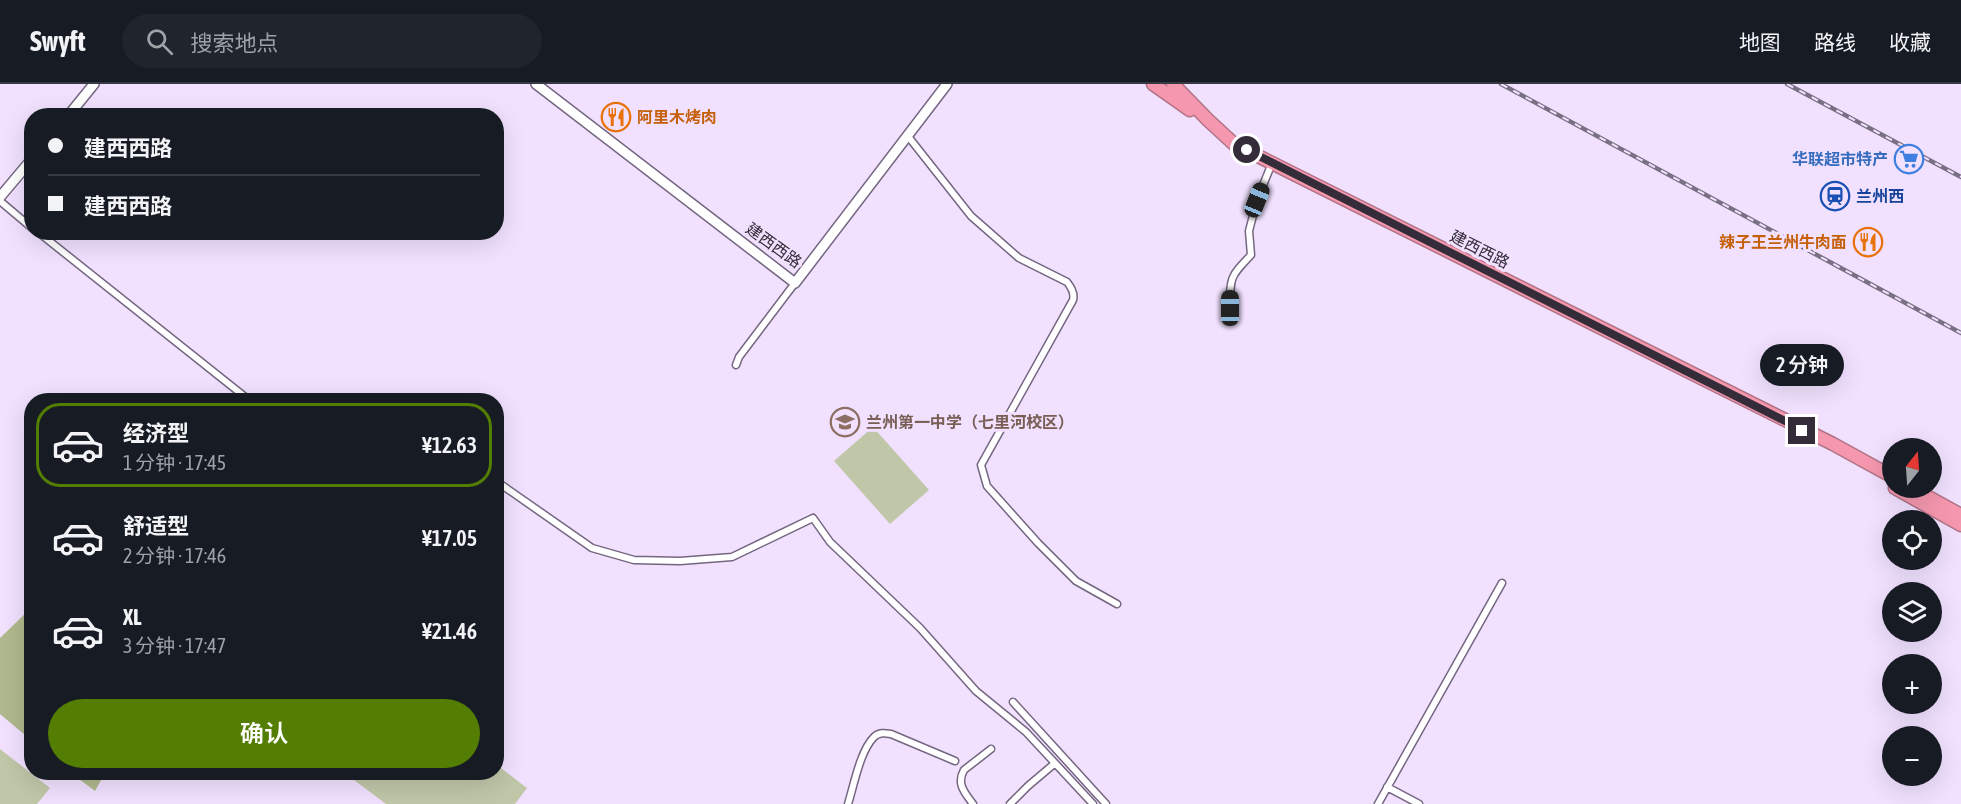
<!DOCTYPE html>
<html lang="zh">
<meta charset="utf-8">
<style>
body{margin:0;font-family:"Asap Condensed","Noto Sans SC",sans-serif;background:#20242c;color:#f1f3f6;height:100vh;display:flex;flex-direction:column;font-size:22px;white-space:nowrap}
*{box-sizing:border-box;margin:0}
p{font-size:20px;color:#9ea1a6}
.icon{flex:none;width:33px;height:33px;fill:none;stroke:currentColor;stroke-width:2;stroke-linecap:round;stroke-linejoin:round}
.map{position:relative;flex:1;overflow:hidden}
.drawer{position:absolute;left:24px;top:309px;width:480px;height:387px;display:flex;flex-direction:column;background:#171b24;border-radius:24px;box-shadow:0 6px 24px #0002}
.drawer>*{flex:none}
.top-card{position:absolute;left:24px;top:24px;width:480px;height:132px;border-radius:24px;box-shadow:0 6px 24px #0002;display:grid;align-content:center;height:132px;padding:0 24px;background:#171b24}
.needle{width:39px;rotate:17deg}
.buttons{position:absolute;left:1882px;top:354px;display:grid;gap:12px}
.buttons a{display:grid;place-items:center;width:60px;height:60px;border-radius:50%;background:#171b24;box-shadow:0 6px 24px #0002;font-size:30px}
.end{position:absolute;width:27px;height:27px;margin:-14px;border:8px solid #342d39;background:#fff;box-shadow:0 0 0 3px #fff}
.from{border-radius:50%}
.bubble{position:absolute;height:42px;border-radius:21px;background:#171b24;box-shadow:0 6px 24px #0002;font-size:20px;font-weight:600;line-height:42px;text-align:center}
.car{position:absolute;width:18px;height:36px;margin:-18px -9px;border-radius:8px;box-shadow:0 0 4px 2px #0007;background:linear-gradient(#222 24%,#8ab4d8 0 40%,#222 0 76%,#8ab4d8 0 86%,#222 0)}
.top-card b{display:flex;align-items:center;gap:21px;height:57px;font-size:22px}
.top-card b+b{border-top:2px solid #363941}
.top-card i{width:15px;height:15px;background:#f1f3f6}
ul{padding:10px 0 0;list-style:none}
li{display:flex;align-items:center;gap:18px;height:84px;margin:0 12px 9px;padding:0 12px;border:3px solid transparent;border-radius:24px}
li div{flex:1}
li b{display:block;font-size:22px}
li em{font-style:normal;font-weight:600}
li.selected{border-color:#537e03}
li>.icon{width:54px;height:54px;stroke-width:1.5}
.cta{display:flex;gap:12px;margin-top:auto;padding:12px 24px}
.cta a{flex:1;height:69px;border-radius:36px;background:#537e03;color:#fff;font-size:24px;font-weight:600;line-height:69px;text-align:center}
header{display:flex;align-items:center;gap:36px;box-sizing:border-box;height:84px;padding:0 30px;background:#171b24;border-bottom:2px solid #363941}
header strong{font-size:28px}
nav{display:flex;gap:33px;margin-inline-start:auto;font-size:21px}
.search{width:420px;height:54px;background:#20242c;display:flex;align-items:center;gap:15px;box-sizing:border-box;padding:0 21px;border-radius:33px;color:#9ea1a6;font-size:22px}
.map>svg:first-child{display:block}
</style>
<header>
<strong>Swyft</strong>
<div class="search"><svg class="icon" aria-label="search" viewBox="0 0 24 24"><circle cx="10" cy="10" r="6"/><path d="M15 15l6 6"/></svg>搜索地点</div>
<nav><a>地图</a><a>路线</a><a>收藏</a></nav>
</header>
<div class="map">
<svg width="1961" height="720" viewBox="0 0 1961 720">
<rect width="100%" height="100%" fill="#f1e1ff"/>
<path fill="#c0c7a8" d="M873,343L929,406L890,440L834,377Z
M0,665L50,704L37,720H0Z
M497,681L527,704L515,720H386L354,696L361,689L496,688Z"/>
<path fill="#b0b98d" d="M31,524V656L0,630V554Z
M71,689L105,688V689L95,707Z"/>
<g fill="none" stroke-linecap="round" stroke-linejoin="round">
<g stroke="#746680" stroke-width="9">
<path id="street" d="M907,51L971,132L1019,174L1067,198C1071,203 1075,209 1073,216L981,381L987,402L1038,459L1076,497L1117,520
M0,117L32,144
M38,148L249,316
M1230,224C1230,193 1230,193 1251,171L1249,147L1257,116L1272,79
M736,281L739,273L795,199
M496,397L592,464L634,476L680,477L732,473L813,434L830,458L920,544L976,607L1026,648L1093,720
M1013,618L1106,720
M1387,703L1419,720
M848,720C854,701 860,667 874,653C879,648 885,649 891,650L955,677
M973,720C965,709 956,700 964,686L991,665
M1010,720L1028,702L1054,680
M1378,720L1502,499"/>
</g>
<g stroke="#746680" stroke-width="12">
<path id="secondary" d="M536,0L795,199L947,0
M68,32L94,0
M0,113L32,75"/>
</g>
<g stroke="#b17386" stroke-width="15">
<path id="highway" d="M1153,0L1190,26
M1173,0L1208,36L1234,60L1833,360L1893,393
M1895,404L1961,441
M1912,404L1961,431"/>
</g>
<use href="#street" stroke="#fff" stroke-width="6"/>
<use href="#secondary" stroke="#fff" stroke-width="9"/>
<use href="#highway" stroke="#f598af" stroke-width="12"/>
<g stroke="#7a7083" stroke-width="4.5">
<path id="rail" d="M1501,0L1961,249
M1787,0L1961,93"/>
</g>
<use href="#rail" stroke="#f1e1ff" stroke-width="2" stroke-dasharray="7" stroke-linecap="butt"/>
</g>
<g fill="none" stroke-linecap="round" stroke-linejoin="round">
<path stroke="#342d39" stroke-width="8" d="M1247,66L1787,338L1802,347"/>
</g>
<defs>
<g id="restaurant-ring" transform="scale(1.5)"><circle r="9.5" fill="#f1e1ff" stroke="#e8710a" stroke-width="1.5"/><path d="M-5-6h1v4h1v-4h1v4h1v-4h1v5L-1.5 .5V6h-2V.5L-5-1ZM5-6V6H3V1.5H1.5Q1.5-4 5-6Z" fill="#e8710a"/></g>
<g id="supermarket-ring" transform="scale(1.5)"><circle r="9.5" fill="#f1e1ff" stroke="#3f7fe0" stroke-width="1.5"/><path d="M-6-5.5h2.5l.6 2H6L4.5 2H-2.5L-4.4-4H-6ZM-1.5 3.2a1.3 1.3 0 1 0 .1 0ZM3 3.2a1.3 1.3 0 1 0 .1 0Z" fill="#3f7fe0"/></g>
<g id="station-ring" transform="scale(1.5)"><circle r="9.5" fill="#f1e1ff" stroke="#1a4fb4" stroke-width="1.5"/><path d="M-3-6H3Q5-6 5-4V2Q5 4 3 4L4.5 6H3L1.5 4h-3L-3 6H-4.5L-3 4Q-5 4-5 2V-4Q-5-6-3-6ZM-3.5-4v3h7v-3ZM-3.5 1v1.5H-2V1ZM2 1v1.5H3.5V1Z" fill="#1a4fb4"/></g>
<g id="school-ring" transform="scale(1.5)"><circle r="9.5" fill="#f1e1ff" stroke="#8d6e63" stroke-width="1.5"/><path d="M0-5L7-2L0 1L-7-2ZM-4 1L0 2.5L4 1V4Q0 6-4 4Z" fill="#8d6e63"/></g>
</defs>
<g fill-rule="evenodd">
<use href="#restaurant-ring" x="616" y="33"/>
<use href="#supermarket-ring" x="1909" y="75"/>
<use href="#station-ring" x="1835" y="112"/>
<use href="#restaurant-ring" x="1868" y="158"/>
<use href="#school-ring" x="845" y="338"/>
</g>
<g text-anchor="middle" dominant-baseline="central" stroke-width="6" stroke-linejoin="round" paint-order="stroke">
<g font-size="16" font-weight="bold" fill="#c56008" stroke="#f1e1ff" text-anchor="start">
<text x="637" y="33">阿里木烤肉</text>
<text x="1847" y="158" text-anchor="end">辣子王兰州牛肉面</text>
</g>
<g font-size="16" font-weight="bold" fill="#366cbe" stroke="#f1e1ff" text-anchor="end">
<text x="1888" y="75">华联超市特产</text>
</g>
<g font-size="16" font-weight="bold" fill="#164399" stroke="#f1e1ff" text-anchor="start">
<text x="1856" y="112">兰州西</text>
</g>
<g font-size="16" fill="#342d39" stroke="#f1e1ff">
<text transform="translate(774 161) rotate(36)">建西西路</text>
<text transform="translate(1480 165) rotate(27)">建西西路</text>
</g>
<g font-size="16" font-weight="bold" fill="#785e54" stroke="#f1e1ff" text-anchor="start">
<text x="866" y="338">兰州第一中学（七里河校区）</text>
</g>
</g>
</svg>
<div class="buttons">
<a><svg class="needle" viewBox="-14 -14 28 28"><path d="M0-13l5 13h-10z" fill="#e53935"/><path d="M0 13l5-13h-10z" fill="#9ea1a6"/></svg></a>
<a><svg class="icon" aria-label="locate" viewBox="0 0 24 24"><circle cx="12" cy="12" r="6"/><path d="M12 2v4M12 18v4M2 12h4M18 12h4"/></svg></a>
<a><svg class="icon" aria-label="layers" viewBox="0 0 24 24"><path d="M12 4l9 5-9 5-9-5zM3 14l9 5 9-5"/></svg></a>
<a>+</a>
<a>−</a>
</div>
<i class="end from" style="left:1247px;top:66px"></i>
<i class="end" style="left:1802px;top:347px"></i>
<div class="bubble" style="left:1760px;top:260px;width:84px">2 分钟</div>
<i class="car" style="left:1257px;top:116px;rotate:22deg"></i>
<i class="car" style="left:1230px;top:224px;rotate:0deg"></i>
<div class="top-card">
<b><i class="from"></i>建西西路</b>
<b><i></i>建西西路</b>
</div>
<section class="drawer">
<ul>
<li class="selected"><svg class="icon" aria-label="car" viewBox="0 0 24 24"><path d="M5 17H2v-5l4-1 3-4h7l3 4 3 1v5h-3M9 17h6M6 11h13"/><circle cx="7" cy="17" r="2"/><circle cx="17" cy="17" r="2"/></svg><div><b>经济型</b><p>1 分钟 · 17:45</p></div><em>¥12.63</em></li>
<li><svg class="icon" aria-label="car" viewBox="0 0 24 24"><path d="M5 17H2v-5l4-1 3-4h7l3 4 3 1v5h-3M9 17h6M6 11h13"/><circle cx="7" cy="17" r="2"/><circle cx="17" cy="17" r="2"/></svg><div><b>舒适型</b><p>2 分钟 · 17:46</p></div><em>¥17.05</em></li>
<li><svg class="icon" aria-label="car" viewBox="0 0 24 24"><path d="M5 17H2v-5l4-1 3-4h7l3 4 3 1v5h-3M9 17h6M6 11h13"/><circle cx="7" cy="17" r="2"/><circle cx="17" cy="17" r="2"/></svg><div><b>XL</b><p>3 分钟 · 17:47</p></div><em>¥21.46</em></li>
</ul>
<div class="cta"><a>确认</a></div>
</section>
</div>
